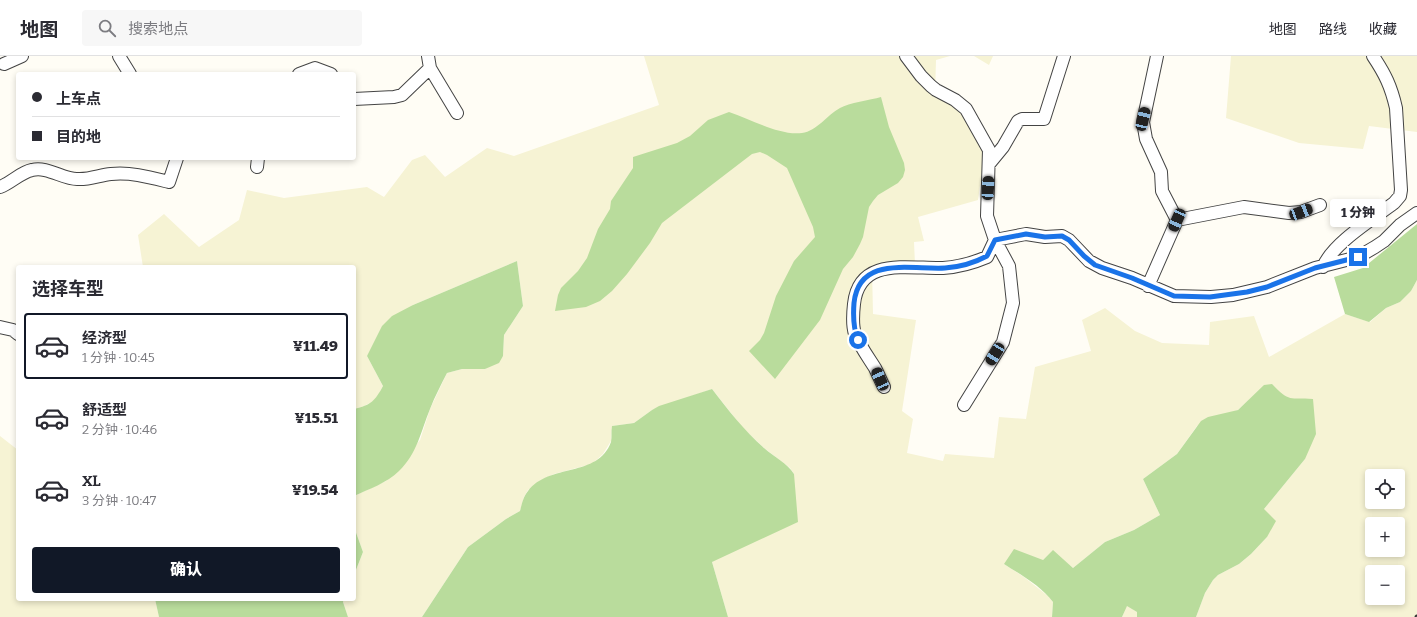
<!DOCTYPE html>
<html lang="zh">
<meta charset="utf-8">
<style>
body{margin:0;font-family:Bitter,"Noto Sans SC",serif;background:#f7f7f7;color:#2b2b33;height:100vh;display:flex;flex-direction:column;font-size:15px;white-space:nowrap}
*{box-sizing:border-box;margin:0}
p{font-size:13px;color:#7c7c81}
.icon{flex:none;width:22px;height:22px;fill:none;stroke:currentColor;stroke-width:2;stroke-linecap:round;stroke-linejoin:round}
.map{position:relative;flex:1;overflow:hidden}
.details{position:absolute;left:16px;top:209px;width:340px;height:336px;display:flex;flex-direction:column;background:#fff;border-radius:4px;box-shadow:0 2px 6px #0003}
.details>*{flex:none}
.hud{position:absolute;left:16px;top:16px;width:340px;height:88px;border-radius:4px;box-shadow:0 2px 6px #0003;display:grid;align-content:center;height:88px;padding:0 16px;background:#fff}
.buttons{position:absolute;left:1365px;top:413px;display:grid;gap:8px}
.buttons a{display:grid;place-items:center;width:40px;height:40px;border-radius:4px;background:#fff;box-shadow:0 2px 6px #0003;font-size:20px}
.end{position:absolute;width:18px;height:18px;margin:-9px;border:5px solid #1a73e8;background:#fff;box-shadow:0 0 0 2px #fff}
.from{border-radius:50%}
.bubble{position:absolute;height:28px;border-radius:4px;background:#fff;box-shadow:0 2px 6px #0003;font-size:13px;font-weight:800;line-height:28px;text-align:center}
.car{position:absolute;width:12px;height:24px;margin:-12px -6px;border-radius:5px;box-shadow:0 0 3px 1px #0007;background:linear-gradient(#222 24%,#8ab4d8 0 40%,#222 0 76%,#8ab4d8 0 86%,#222 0)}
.hud b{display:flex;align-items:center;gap:14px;height:38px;font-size:15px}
.hud b+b{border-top:1px solid #e1e1e2}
.hud i{width:10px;height:10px;background:#2b2b33}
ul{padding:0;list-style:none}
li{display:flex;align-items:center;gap:12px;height:66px;margin:0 8px 6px;padding:0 8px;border:2px solid transparent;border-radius:4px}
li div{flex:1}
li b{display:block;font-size:15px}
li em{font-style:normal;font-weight:800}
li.current{border-color:#111827}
li>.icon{width:36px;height:36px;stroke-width:1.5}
h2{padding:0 16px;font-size:18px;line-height:48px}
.action{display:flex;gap:8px;margin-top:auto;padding:8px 16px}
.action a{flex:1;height:46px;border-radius:4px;background:#111827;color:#fff;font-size:16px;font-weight:800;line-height:46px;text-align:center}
header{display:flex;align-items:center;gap:24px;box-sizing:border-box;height:56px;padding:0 20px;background:#fff;border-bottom:1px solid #e1e1e2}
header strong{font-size:19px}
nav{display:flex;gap:22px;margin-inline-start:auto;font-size:14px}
.search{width:280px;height:36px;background:#f7f7f7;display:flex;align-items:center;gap:10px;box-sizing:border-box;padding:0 14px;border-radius:4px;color:#7c7c81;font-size:15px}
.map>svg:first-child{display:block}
</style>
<header>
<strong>地图</strong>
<div class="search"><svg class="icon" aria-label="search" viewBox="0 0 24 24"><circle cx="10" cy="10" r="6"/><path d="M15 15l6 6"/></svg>搜索地点</div>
<nav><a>地图</a><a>路线</a><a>收藏</a></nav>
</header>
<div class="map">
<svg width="1417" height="561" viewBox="0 0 1417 561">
<rect width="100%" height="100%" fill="#fffdf5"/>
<path fill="#f6f3d4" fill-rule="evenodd" d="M644,0H950L936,4L935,40L959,53L978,80L984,101L978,144L918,161L924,185L914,186L915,208L872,212L873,258L916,264L902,355L913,363L907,397L943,405L945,398L994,402L999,361L1026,363L1035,311L1091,295L1082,264L1105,252L1135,275L1162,287L1209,289L1210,266L1254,260L1269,301L1345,258L1370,266L1386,252L1400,246L1411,235L1417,224V561H1196L1205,537L1213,524L1218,519L1239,508L1251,498L1267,481L1264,453L1305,403V343H1290L1264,330L1238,354L1197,370L1177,398L1143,423L1160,459L1134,474L1105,486L1073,512L1053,495L1043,504L1004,508L1024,521L1048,540L1053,546L1052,561H728L712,506L794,418L790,412L764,392L742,371L712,333L652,354L634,367L612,370L611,385L603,398L592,408L554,418L540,425L528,434L524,441L520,455L506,463L468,491L422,561H348L343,546L344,543H354V519L363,496L354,471V440L386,425L420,384L430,353L447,317L462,313H485L503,300L504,279L523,250L517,205L413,249L367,300L383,330L376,344L362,351L354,353V211H143L138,179L164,158L199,191L239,164L247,134L284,142L367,131L384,141L412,104L425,99L445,121L487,92L514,100L659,49ZM1372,420H1398V446H1372ZM1372,468H1398V494H1372ZM1372,516H1398V542H1372Z
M974,0H993L989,9Z
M1231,0H1417V76L1369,70L1363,93L1299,87L1226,62Z
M0,380L18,394V543H155L159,561H0Z
M1127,549L1137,556V561H1122Z"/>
<path fill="#b9dc9c" d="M881,41L889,71L904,107L905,114L903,121L898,127L878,139L873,145L869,151L863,181L860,188L853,201L843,213L820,264L775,323L749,295L760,284L764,277L776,240L794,205L815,181L813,171L787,112L767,99L760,96L752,98L662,167L650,187L627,218L612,235L600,245L586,251L555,255L558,239L561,232L578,215L587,202L598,173L610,153L611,145L633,112V101L677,87L690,80L708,64L729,56C751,63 779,80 802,77C817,75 827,59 840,52C849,47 870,44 881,41Z
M1417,168V224L1411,235L1400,246L1386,252L1369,266L1345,258L1334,221L1363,212Z
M517,205L523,250L504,279L503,300L499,307L485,313H462L447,317C441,329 435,340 430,353C421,375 417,398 399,415C387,427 369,433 354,440V353C371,349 375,345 383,330L367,300L382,270L392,260L413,249Z
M1272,328C1290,347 1289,341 1313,343L1316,378L1305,403L1264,453L1276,465L1267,481L1251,498L1239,508L1218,519L1213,524L1205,537L1196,561H1137V556L1127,550L1122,561H1052L1053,546C1041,530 1021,519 1004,508L1014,493L1043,504L1053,494L1073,512L1105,486L1134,474L1160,459L1143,423L1177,398L1201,365L1208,361L1238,354L1264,329Z
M712,333C728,354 744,374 764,392C774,401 787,407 794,418L798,466L712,506L728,561H422L468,491L506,463L520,455C522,448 523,441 528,435C549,407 598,422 611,386C612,381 611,375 612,370L634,367L652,354L659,350Z
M354,471L363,496L354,519Z
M155,543H344L343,546L348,561H159Z"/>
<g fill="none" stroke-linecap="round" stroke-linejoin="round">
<g stroke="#444" stroke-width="14">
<path id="minor" d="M119,0L130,18
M428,0L430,12L457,57
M906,0L921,20L931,30L936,34L955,44L966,53L989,94L987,160L995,184L1009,210L1013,247L1003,286L964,349
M1157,0L1143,66L1146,83L1161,116L1162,135L1177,164
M4,8L22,0
M299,18L315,12L331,18
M354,43L394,41L402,39L430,12
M989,108L1003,91L1018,65L1022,63H1044L1064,0
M257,111L258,102
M0,131C11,127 21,116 32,114C47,110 63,123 77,123C89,124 100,119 111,118C131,116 149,121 169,126L177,102
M1177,164L1244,151L1289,157L1301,156L1320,149
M995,184L1026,178L1045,181L1062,180L1069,184L1089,205L1102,212L1132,222L1174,240L1211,241L1233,239L1267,231L1315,212L1358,201L1375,191L1384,185L1400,169L1417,157
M1323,211C1333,187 1373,163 1394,147L1400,140L1401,134L1396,52C1391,30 1385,18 1373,0
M1148,230L1177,164
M0,271L13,274L18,278
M884,331C881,325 878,318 875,312C868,301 860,290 855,278C852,269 853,257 854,248C859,200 909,213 943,212C958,211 973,207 987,201L995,184"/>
</g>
<path stroke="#333" stroke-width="2" stroke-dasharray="4 2" stroke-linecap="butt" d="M1415,561L1417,559"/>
<use href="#minor" stroke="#fff" stroke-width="12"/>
</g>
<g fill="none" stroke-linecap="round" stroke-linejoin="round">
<path stroke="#1a73e8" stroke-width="5" d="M858,284C853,272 853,260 854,247C859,199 911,214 945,212C959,211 974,207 987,200L995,184L1026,178L1045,181L1062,180L1069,184L1084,200L1095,209L1132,222L1174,240L1210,241L1247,236L1267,231L1315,212L1358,201"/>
</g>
</svg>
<div class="buttons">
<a><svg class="icon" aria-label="locate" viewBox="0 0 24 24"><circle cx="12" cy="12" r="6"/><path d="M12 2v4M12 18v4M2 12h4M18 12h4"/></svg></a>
<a>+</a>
<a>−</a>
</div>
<i class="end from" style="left:858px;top:284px"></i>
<i class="end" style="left:1358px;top:201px"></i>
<div class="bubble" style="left:1330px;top:143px;width:56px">1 分钟</div>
<i class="car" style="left:1143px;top:63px;rotate:13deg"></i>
<i class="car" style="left:988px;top:132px;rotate:3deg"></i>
<i class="car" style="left:1301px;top:156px;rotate:69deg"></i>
<i class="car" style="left:1177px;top:164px;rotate:204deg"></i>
<i class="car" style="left:995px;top:298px;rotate:212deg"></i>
<i class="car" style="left:880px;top:323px;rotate:336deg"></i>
<div class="hud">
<b><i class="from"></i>上车点</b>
<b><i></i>目的地</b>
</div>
<section class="details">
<h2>选择车型</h2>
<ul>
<li class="current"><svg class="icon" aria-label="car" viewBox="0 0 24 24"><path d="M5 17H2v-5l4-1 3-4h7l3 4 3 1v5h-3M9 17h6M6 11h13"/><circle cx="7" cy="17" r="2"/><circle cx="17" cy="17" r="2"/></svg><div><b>经济型</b><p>1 分钟 · 10:45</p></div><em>¥11.49</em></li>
<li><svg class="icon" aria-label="car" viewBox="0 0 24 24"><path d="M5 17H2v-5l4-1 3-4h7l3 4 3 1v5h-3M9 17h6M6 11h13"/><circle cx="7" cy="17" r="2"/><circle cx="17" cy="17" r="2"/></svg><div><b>舒适型</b><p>2 分钟 · 10:46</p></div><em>¥15.51</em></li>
<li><svg class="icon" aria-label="car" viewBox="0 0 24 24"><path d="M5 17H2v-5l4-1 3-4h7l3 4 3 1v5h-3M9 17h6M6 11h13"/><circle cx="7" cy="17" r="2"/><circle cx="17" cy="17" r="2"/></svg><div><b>XL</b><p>3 分钟 · 10:47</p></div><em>¥19.54</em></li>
</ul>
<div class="action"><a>确认</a></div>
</section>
</div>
